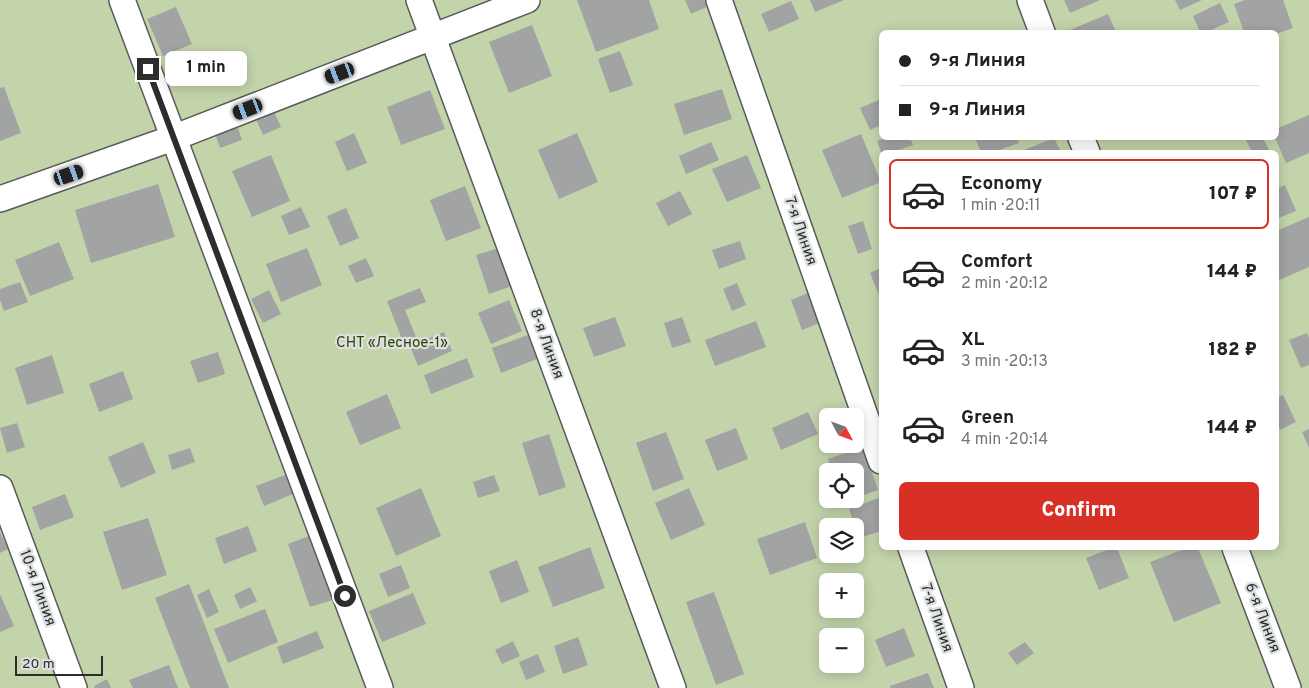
<!DOCTYPE html>
<meta charset="utf-8">
<style>
body{margin:0;font-family:Overpass,sans-serif;background:#f6f6f6;color:#222;height:100vh;display:flex;flex-direction:column;font-size:19px;white-space:nowrap}
*{box-sizing:border-box;margin:0}
p{font-size:16px;color:#767676}
.icon{flex:none;width:28px;height:28px;fill:none;stroke:currentColor;stroke-width:2;stroke-linecap:round;stroke-linejoin:round}
.map{position:relative;flex:1;overflow:hidden}
.details{position:absolute;left:879px;top:150px;width:400px;height:400px;display:flex;flex-direction:column;background:#fff;border-radius:8px;box-shadow:0 2px 12px #0003}
.details>*{flex:none}
.guide{position:absolute;left:879px;top:30px;width:400px;height:110px;border-radius:8px;box-shadow:0 2px 12px #0003;display:grid;align-content:center;height:110px;padding:0 20px;background:#fff}
.needle{width:32px;rotate:131deg}
.tools{position:absolute;left:819px;top:408px;display:grid;gap:10px}
.tools a{display:grid;place-items:center;width:45px;height:45px;border-radius:8px;background:#fff;box-shadow:0 2px 12px #0003;font-size:25px}
.scale{position:absolute;left:15px;bottom:12px;width:88px;box-sizing:border-box;padding-left:5px;border:2px solid #2c2e2e;border-top:0;font-size:14px;line-height:18px;white-space:nowrap;color:#2c2e2e;-webkit-text-stroke:4px #dce1e0;paint-order:stroke}
.end{position:absolute;width:22px;height:22px;margin:-11px;border:6px solid #2c2e2e;background:#fff;box-shadow:0 0 0 2px #fff}
.from{border-radius:50%}
.bubble{position:absolute;height:35px;border-radius:8px;background:#fff;box-shadow:0 2px 12px #0003;font-size:16px;font-weight:800;line-height:35px;text-align:center}
.car{position:absolute;width:15px;height:30px;margin:-15px -8px;border-radius:6px;box-shadow:0 0 4px 1px #0007;background:linear-gradient(#222 24%,#8ab4d8 0 40%,#222 0 76%,#8ab4d8 0 86%,#222 0)}
.guide b{display:flex;align-items:center;gap:18px;height:48px;font-size:19px}
.guide b+b{border-top:1px solid #e0e0e0}
.guide i{width:12px;height:12px;background:#222}
ul{padding:9px 0 0;list-style:none}
li{display:flex;align-items:center;gap:15px;height:70px;margin:0 10px 8px;padding:0 10px;border:2px solid transparent;border-radius:8px}
li div{flex:1}
li b{display:block;font-size:19px}
li em{font-style:normal;font-weight:800}
li.active{border-color:#d93025}
li>.icon{width:45px;height:45px;stroke-width:1.5}
.action{display:flex;gap:10px;margin-top:auto;padding:10px 20px}
.action a{flex:1;height:58px;border-radius:8px;background:#d93025;color:#fff;font-size:20px;font-weight:800;line-height:58px;text-align:center}
.map>svg:first-child{display:block}
</style>
<div class="map">
<svg width="1309" height="688" viewBox="0 0 1309 688">
<rect width="100%" height="100%" fill="#dce1e0"/>
<path fill="#c3d4ab" fill-rule="evenodd" d="M0,0H1309V688H0ZM881,32H1276V138H881ZM881,152H1276V548H881ZM828,416H855V444H828ZM828,471H855V499H828ZM828,526H855V554H828ZM828,581H855V609H828ZM828,636H855V664H828Z"/>
<path fill="#a1a4a2" d="M577,0H649L659,29L596,52Z
M685,0H711L713,4L691,14Z
M810,0H844L815,12Z
M1064,0H1100L1070,13Z
M1175,0H1202L1180,10Z
M1245,0H1283L1293,28L1276,34V32H1244L1234,4Z
M791,1L799,19L769,32L761,14Z
M1220,3L1229,22L1207,32H1200L1193,16Z
M176,7L192,44L163,56L147,19Z
M1108,14L1116,32H1065Z
M532,25L552,76L509,93L489,42Z
M620,51L633,85L610,93L598,59Z
M4,87L21,133L0,141V88Z
M722,89L732,119L684,135L674,104Z
M430,90L445,129L401,145L387,107Z
M881,99V125L870,130L860,108Z
M272,107L281,127L263,135L254,115Z
M1309,115V153L1286,163L1275,138H1276V129Z
M236,122L242,140L220,148L214,130Z
M354,133L367,163L347,171L335,142Z
M577,133L598,182L559,199L538,150Z
M861,134L881,182L842,198L822,150Z
M886,138H910L913,145L893,152H881L877,141Z
M975,138H1017L1019,143L994,152H981Z
M1054,138L1061,152H1019Z
M1245,138H1263L1270,152H1252Z
M711,142L719,160L686,174L679,156Z
M271,155L290,201L252,217L232,171Z
M747,155L761,188L727,202L712,169Z
M158,184L175,237L91,263L75,210Z
M1285,185L1296,211L1276,219V189Z
M465,186L481,228L446,241L430,200Z
M680,191L692,214L668,226L656,203Z
M301,207L310,227L289,235L281,216Z
M346,208L359,238L340,246L327,216Z
M1309,217V267L1279,280L1276,273V231Z
M863,221L872,249L858,254L848,226Z
M740,241L746,259L719,269L712,250Z
M59,242L74,279L30,296L15,260Z
M307,248L322,285L281,302L266,264Z
M499,248L512,286L489,294L476,255Z
M366,258L374,276L356,283L348,266Z
M881,268V300L870,273Z
M20,282L28,302L4,311L0,300V289Z
M737,283L746,305L732,311L723,289Z
M420,288L426,302L405,310L416,337L403,342L387,301Z
M269,290L281,314L263,323L251,299Z
M810,292L822,322L802,330L791,300Z
M509,300L522,331L491,344L478,313Z
M615,317L626,346L594,357L583,328Z
M682,317L691,342L672,348L664,323Z
M756,321L766,347L715,366L705,340Z
M444,332L452,351L418,366L410,346Z
M1307,333L1309,338V365L1301,368L1289,340Z
M528,335L537,359L501,373L492,348Z
M218,352L225,374L198,383L190,361Z
M52,355L64,393L27,405L15,368Z
M467,358L474,377L431,394L424,375Z
M123,371L133,399L99,412L89,384Z
M387,394L401,428L360,445L346,412Z
M1283,395L1296,422L1280,430L1276,422V398Z
M808,412L818,434L781,450L772,428Z
M17,423L25,447L7,453L0,428Z
M736,428L748,459L717,471L705,440Z
M1309,429V448L1302,432Z
M666,432L684,479L653,491L636,443Z
M549,434L566,487L539,496L522,443Z
M143,442L156,473L121,488L108,457Z
M863,447L878,490L855,498V471H832L828,459Z
M190,448L195,462L172,470L168,455Z
M285,475L293,494L264,506L256,486Z
M494,475L500,491L478,498L473,482Z
M421,488L441,536L396,556L376,508Z
M689,488L705,525L671,540L655,503Z
M65,494L74,517L40,530L32,507Z
M881,497V531L859,538L849,509Z
M842,499H854L843,503Z
M148,518L167,575L122,590L103,532Z
M805,522L817,558L770,575L757,539Z
M248,526L257,551L224,564L215,538Z
M0,532L8,549L0,553Z
M314,534L336,599L310,607L288,544Z
M590,547L605,588L553,607L538,567Z
M1112,548H1117L1129,578L1099,590L1086,558Z
M1187,548H1198L1221,603L1174,622L1150,562Z
M517,560L529,592L501,603L489,571Z
M401,565L410,588L388,597L379,574Z
M189,584L229,688H190L155,598Z
M250,587L257,601L240,609L234,595Z
M209,589L219,612L207,618L197,595Z
M714,592L744,674L716,685L686,602Z
M413,593L426,624L382,642L369,611Z
M0,594L14,626L0,632Z
M265,609L278,642L228,663L214,629Z
M904,628L915,656L886,667L875,640Z
M317,631L324,648L283,664L277,647Z
M578,637L588,665L563,674L554,646Z
M513,641L520,656L502,664L495,650Z
M1025,642L1034,653L1017,665L1008,653Z
M538,654L545,672L526,680L519,662Z
M169,665L178,688H133L129,680Z
M928,673L934,688H890V686Z
M107,679L111,688H95L94,686Z"/>
<g fill="none" stroke-linecap="round" stroke-linejoin="round">
<g stroke="#575b5a" stroke-width="28">
<path id="minor" d="M122,0L380,688
M419,0L673,688
M719,0L881,461
M1030,0L1042,32
M1081,138L1087,152
M0,199L173,138L527,0
M0,488L74,688
M911,548L961,688
M1235,548L1288,688"/>
</g>
<use href="#minor" stroke="#fff" stroke-width="25"/>
</g>
<g fill="none" stroke-linecap="round" stroke-linejoin="round">
<path stroke="#2c2e2e" stroke-width="6" d="M148,69L345,596"/>
</g>
<g text-anchor="middle" dominant-baseline="central" stroke-width="4.5" stroke-linejoin="round" paint-order="stroke">
<g font-size="15" fill="#2c2e2e" stroke="#dce1e0">
<text transform="translate(800 231) rotate(71)">7-я Линия</text>
<text transform="translate(546 344) rotate(70)">8-я Линия</text>
<text transform="translate(37 588) rotate(70)">10-я Линия</text>
<text transform="translate(936 618) rotate(71)">7-я Линия</text>
<text transform="translate(1262 618) rotate(69)">6-я Линия</text>
</g>
<g font-size="15" fill="#2f4301" stroke="#dce1e0">
<text x="392" y="343">СНТ «Лесное-1»</text>
</g>
</g>
</svg>
<div class="tools">
<a><svg class="needle" viewBox="-14 -14 28 28"><path d="M0-13l5 13h-10z" fill="#e53935"/><path d="M0 13l5-13h-10z" fill="#767676"/></svg></a>
<a><svg class="icon" aria-label="locate" viewBox="0 0 24 24"><circle cx="12" cy="12" r="6"/><path d="M12 2v4M12 18v4M2 12h4M18 12h4"/></svg></a>
<a><svg class="icon" aria-label="layers" viewBox="0 0 24 24"><path d="M12 4l9 5-9 5-9-5zM3 14l9 5 9-5"/></svg></a>
<a>+</a>
<a>−</a>
</div>
<div class="scale">20 m</div>
<i class="end from" style="left:345px;top:596px"></i>
<i class="end" style="left:148px;top:69px"></i>
<div class="bubble" style="left:165px;top:51px;width:82px">1 min</div>
<i class="car" style="left:340px;top:73px;rotate:249deg"></i>
<i class="car" style="left:248px;top:109px;rotate:249deg"></i>
<i class="car" style="left:69px;top:175px;rotate:71deg"></i>
<div class="guide">
<b><i class="from"></i>9-я Линия</b>
<b><i></i>9-я Линия</b>
</div>
<section class="details">
<ul>
<li class="active"><svg class="icon" aria-label="car" viewBox="0 0 24 24"><path d="M5 17H2v-5l4-1 3-4h7l3 4 3 1v5h-3M9 17h6M6 11h13"/><circle cx="7" cy="17" r="2"/><circle cx="17" cy="17" r="2"/></svg><div><b>Economy</b><p>1 min · 20:11</p></div><em>107 ₽</em></li>
<li><svg class="icon" aria-label="car" viewBox="0 0 24 24"><path d="M5 17H2v-5l4-1 3-4h7l3 4 3 1v5h-3M9 17h6M6 11h13"/><circle cx="7" cy="17" r="2"/><circle cx="17" cy="17" r="2"/></svg><div><b>Comfort</b><p>2 min · 20:12</p></div><em>144 ₽</em></li>
<li><svg class="icon" aria-label="car" viewBox="0 0 24 24"><path d="M5 17H2v-5l4-1 3-4h7l3 4 3 1v5h-3M9 17h6M6 11h13"/><circle cx="7" cy="17" r="2"/><circle cx="17" cy="17" r="2"/></svg><div><b>XL</b><p>3 min · 20:13</p></div><em>182 ₽</em></li>
<li><svg class="icon" aria-label="car" viewBox="0 0 24 24"><path d="M5 17H2v-5l4-1 3-4h7l3 4 3 1v5h-3M9 17h6M6 11h13"/><circle cx="7" cy="17" r="2"/><circle cx="17" cy="17" r="2"/></svg><div><b>Green</b><p>4 min · 20:14</p></div><em>144 ₽</em></li>
</ul>
<div class="action"><a>Confirm</a></div>
</section>
</div>
